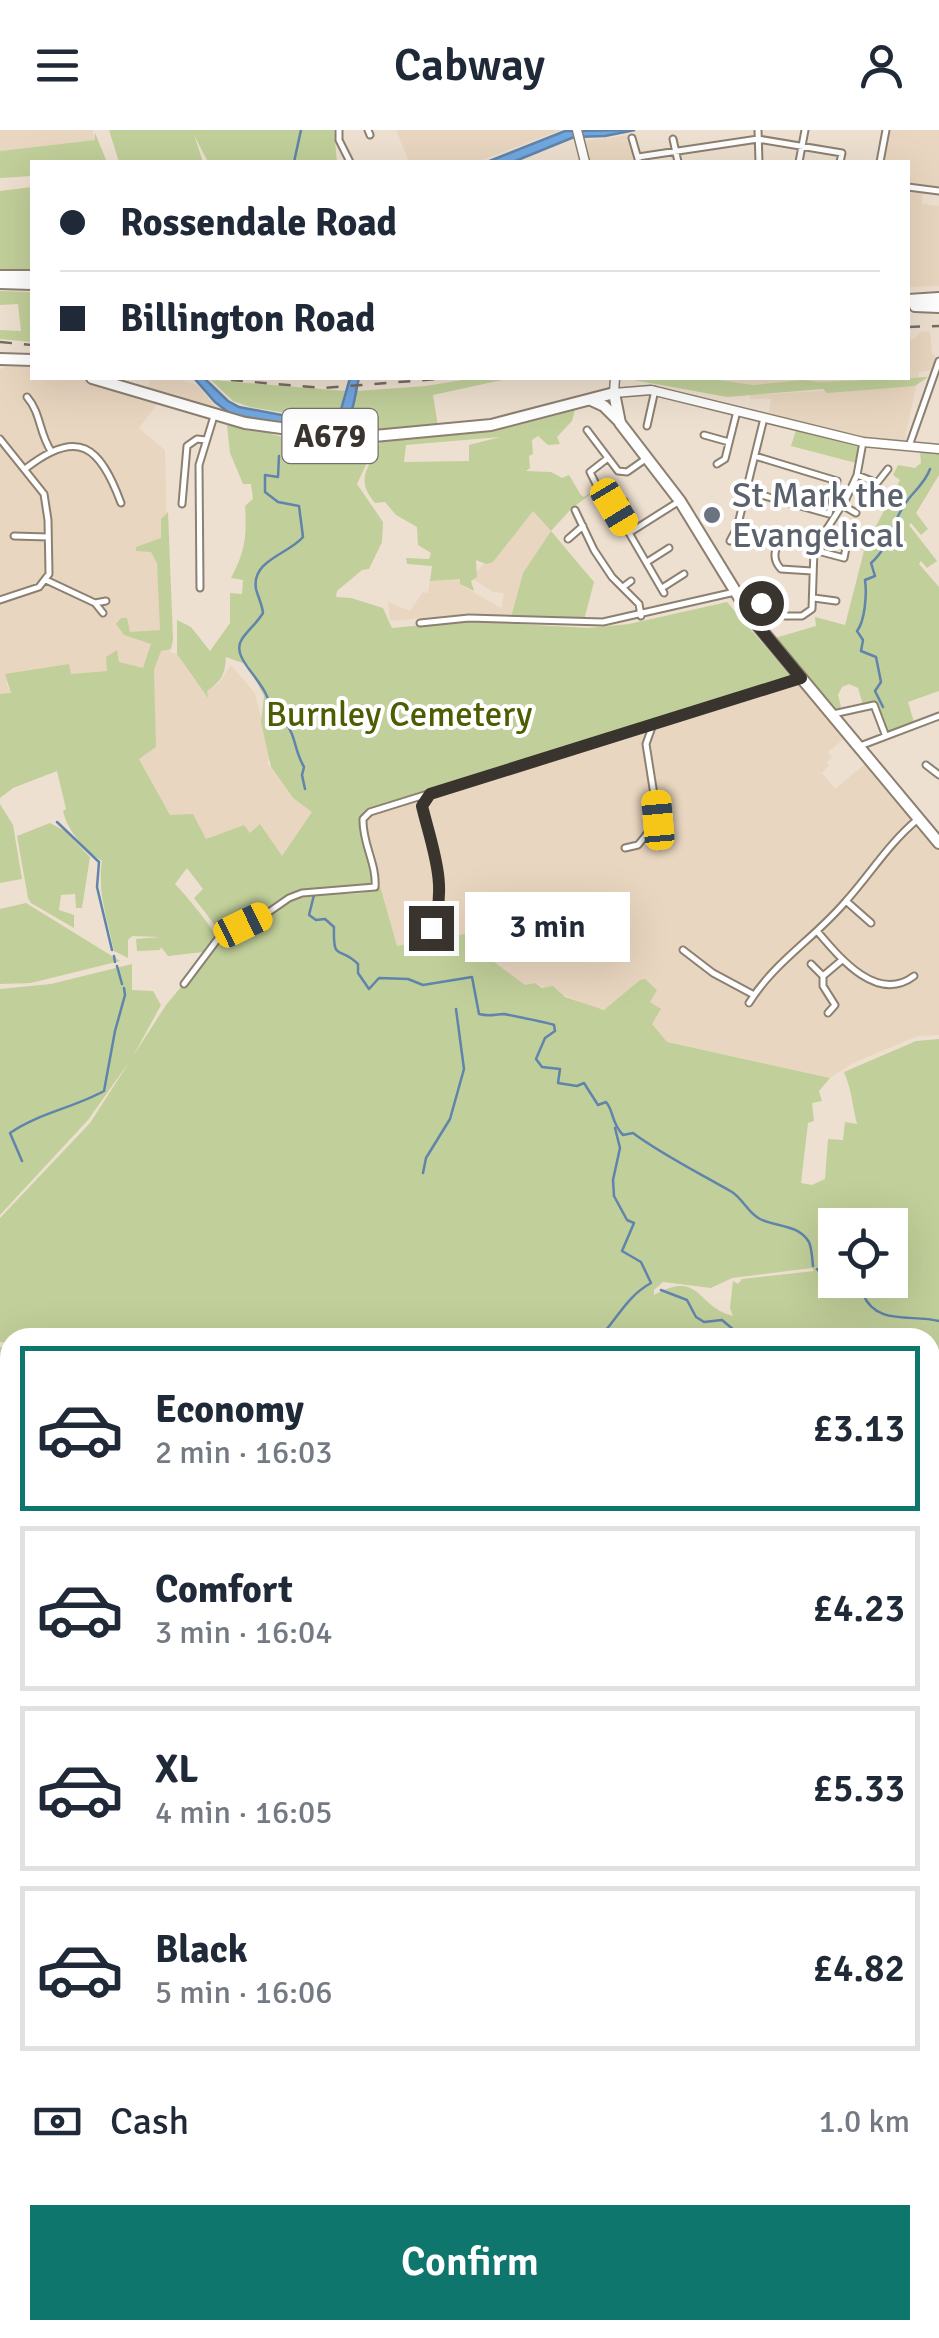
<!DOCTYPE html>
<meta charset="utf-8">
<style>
body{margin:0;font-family:Signika,sans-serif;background:#f2f2f3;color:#1f2937;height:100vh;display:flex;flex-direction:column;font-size:38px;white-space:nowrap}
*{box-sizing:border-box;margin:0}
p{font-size:32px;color:#747a83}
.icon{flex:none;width:55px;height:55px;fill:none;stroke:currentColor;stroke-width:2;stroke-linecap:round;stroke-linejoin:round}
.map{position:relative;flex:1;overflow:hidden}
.side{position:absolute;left:0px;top:1198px;width:940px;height:1012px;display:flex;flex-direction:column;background:#fff;border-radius:30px 30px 0 0;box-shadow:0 10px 40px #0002}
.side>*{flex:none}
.banner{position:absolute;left:30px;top:30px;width:880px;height:220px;border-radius:0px;box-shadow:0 10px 40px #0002;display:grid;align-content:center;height:220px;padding:0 30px;background:#fff}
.tools{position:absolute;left:818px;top:1078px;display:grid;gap:20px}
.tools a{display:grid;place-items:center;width:90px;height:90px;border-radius:0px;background:#fff;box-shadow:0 10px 40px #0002;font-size:50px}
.end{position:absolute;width:45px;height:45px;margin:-22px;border:12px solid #39342d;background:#fff;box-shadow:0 0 0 5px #fff}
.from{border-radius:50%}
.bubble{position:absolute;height:70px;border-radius:0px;background:#fff;box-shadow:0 10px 40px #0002;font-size:32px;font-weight:600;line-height:70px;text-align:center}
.car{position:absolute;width:30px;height:60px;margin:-30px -15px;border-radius:12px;box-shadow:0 0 8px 2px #0007;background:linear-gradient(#f5c518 24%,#345 0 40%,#f5c518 0 76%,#345 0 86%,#f5c518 0)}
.banner b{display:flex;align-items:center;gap:35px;height:95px;font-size:38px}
.banner b+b{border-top:2px solid #e0e1e3}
.banner i{width:25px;height:25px;background:#1f2937}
ul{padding:18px 0 0;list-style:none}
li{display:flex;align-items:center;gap:30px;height:165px;margin:0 20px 15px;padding:0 10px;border:5px solid #e0e1e3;border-radius:0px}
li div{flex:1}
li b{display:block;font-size:38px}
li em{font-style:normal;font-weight:600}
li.current{border-color:#0f766e}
li>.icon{width:90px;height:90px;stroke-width:1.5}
.pay{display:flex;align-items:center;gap:25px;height:110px;padding:0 30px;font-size:38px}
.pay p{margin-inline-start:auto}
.cta{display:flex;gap:20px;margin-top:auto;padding:20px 30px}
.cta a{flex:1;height:115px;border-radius:0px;background:#0f766e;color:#fff;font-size:40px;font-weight:600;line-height:115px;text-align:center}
header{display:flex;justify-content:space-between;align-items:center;height:130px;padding:0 30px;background:#fff;font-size:45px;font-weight:600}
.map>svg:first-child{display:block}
</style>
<header><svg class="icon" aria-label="menu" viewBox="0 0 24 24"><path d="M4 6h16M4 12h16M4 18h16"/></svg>Cabway<svg class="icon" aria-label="person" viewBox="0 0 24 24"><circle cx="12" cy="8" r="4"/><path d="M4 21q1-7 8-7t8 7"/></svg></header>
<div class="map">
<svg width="939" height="2208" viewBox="0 0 939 2208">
<rect width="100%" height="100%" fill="#eee0d0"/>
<path fill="#e9d6c0" d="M0,0H92L96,10L0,21Z
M396,0H561L477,32H409Z
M887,0H939V58L908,54V32H882Z
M629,5L636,32H589L584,11Z
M908,60L923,61L922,74L939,76V156L908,157Z
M930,201L932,223L936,227L933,240L919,242L918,247L820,252L803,250L753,255L705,248H908V210L915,209L920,202Z
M6,237H32V248H79L159,272L139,298L165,320L170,522L177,524L207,567L206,561L218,554L231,535L255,563L271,627L267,633L293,668L313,682L282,727L264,700L249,703L244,695L206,709L170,685L139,628L108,541L70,544L69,534L6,552L11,564H0V239Z
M151,248H174L197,255L220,282L147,258Z
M916,256L905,310H881L840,302L769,283L771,269H750V265Z
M532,380L551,401L523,443L511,487L459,485L390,491L388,472L410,481L423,462L428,463L430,451L450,448L461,450V455L501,478L504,463L493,462L471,448L483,434L493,432Z
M794,550L845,608L828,622L832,627L827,632L829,635L822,643L835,659L866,633L939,722V905L918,906L853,933L830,948L644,907L649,872L640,850L607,879L599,880L535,853L525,856L478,820L396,816L365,705V688L370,682Z"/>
<path fill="#c1cf9a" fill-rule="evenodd" d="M109,0H334L337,32H208L194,5L203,32H119Z
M95,3L107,32H32V46L0,48V21L95,10Z
M32,57V140H0V61Z
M0,161L32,162V212L0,209V200L21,201L18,174L0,175Z
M928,247L915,256L827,263L823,259L727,267L623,248H705L753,255L803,250L820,252Z
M474,248H511L433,265L438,296L337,302L356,261L426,256Z
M211,250L345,261L340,279L323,289L250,277L233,271Z
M575,280L572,291L557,307L560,314L548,315L538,306L532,310L533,324L529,326L530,338L526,341L551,342L562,348L569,345L581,365L584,367L599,358L572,378L551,401L594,452L584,490L511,487L523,443L551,401L533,381L493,432L486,434L476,430L477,447L471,451L474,461L460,454V449L430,451L432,436L407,434L406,428L429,429L431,423L418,415L417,397L396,385L385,372L375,373C353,347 371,337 381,310L501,299ZM500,307L469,315V331L404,332L406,315Z
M232,292L271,300V304L291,309L293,303L369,312L371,324L357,354L383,392L382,412L369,439L362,440L337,461L336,467L351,468L383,478L392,498L465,491L589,498L629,494L727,472L794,550L363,684L362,708L374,749L371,756L291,763L267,780L221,803L194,768L203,759L187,738L175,754C182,761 213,797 216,807L203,822L168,826L161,817L160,820L137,821L136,809L160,807L132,806L128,810V828L114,821C108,790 97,764 102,731C85,720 68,702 63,681L66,679L57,641L13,658L0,668V564L11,563L5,544L69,534L71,544L107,541L106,527L117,520L119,532L143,538L151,514L124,505L116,494L121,488H127L130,502L160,500L157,433L151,422L136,421V417L161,408V389L168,382L173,510L171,519L161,521L154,540L156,617L139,629L170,685L193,684L206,709L244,695L250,703L260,694L282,726L312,682L293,668L271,637L261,592L264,566L248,535L226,527C225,544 222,551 207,561L208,568L177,524V490L191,497L210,521L230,493V463L242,464L243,450L231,448C245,422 247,406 245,376L253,369L251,354H243L230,323L227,295Z
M796,300L858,315L856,333L791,316Z
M920,322L939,323V345L916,383L928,399L921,405L911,393L909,395L937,431L927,438L921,431L919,434L939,457V561L908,572L914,592L889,601L874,573L863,575L858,558L849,554L842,557L838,565L841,577L837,580L775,508L816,496L815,487L845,495L864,421L856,417L868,395L875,398L900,350L893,345L898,335L915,338L921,333Z
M0,674L13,695L22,749L0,753Z
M50,693L65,701L90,727L82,778H76L75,764L61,765L59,780L74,785V798L31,773L28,768L17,706Z
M380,756L397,816L476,802L478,820L525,855L535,853L542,858L553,856L565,867L604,880L640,850L645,849L657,860L650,872L661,879L652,894L667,912L830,948L819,961L822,971L812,973L814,991L808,993L801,1053L812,1055L825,1049L828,1009L843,1010L845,992L857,994C852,974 852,961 844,942L916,911L939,909V1379L930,1377V1208H10V1213L0,1212V1088L90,993L166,875L216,815C232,798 280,769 303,765C327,760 360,770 380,756ZM835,1095H890V1150H835ZM812,1138L814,1141L742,1149L738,1154L733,1151L730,1178L733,1186C696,1177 701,1139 654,1165V1160L663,1152L711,1158L732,1148Z
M26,773L120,831L31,853L0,854V779Z
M132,834V860L153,861L161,875L132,928L88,990L0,1085V859L51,854Z
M0,1217L10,1218V2200H865L878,2208H0Z
M930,1381L939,1383V1937L930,1933Z
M930,1971L939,1982V2135L930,2138Z
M939,2139V2208H884L872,2200H930V2142Z"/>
<path fill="#71a7e1" stroke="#6084ab" stroke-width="2.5" d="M635,0L605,6L574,7L513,32H487L565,1Z
M194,248H204L228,271L239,277L318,292H327L340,283L350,248H359C354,267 354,291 337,302L232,285L215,272Z"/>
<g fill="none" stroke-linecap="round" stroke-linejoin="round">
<path stroke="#6084ab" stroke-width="2.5" d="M294,32L301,0
M279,326L278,347L265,345V362L278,372L299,376L303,407C289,424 251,430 256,459C258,467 262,474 263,483C257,493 248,500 242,509C228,530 271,552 270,581C300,599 290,613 304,637L302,645L305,659
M883,577L875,561L881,552L876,527L861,521L863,510L857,501C865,491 867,464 865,450L875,446L871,433C890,417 892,390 907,371C915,360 925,353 930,339
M57,692L99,732L97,757L112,820
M314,765L309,785L316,790L325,789L334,797C333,833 339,815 358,834V843L369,859L379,848L408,849L423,855L472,847L479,884C490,887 495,884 504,884C509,885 549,893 554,895L555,901L545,908L536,929L542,937L560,939L558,953L577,956L584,953L598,975L606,972C614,981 611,993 623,1005L633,1003C661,1024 699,1043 732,1062C743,1069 748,1083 760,1089C776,1097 798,1094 809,1112C812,1119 812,1128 813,1136
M114,826L115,832
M117,836L122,854
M22,1031L10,1003C39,983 73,978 104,961L115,901L125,865L124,858
M423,1043L426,1028L450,989L464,939L456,879
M817,1139L828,1150H838
M843,1150L855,1163L863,1164C876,1196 912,1184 939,1191
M661,1160L687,1170L696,1187L704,1192L722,1190L734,1200L735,1208
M599,1208C619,1187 626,1167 651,1153L641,1132L622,1121L634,1093L627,1090L614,1066L613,1050L620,1018L615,998
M0,1324L10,1319
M930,1521L939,1525
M930,1584H939
M0,1760L5,1759L10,1763
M930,1927L939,1932
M930,1991L939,2006"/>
<g stroke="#8c8071" stroke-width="9">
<path id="minor" d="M339,0V10L350,32
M368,0L370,5
M758,0L759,32
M632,8L639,32
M673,9L678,32
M638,27L758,9L842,23L840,32
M799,32L805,0
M880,32L886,0
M908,57L939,61
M27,267C41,283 39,303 51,321
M647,296L655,260
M587,300L618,341L627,342L647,328
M704,305L729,312
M0,309L44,364L48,390L49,444L39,457L0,470
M909,316L939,231
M717,334L725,329L737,281
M25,339C78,297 100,316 121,373
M857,345L877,353L888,339
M596,354L590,342L608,328
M747,361L829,384L837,351L755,326
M624,371L614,377L664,463
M182,374L187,316L197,309L206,310
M842,375L856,383
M575,380L594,420L612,447L639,474L641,486
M629,403L678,372
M783,404C776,418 770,427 781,439L812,441
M14,406L48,407
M568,409L583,396
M730,411L737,398L764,288
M814,420L844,428L846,418
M647,432L669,418
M46,450L95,473L103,483
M623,457L631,451
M200,458L199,335L214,286
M662,458L684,444
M814,468L836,471
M95,473L106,471
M785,486H802L812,479L814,419L846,369L857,345L863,312
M755,488L763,483L761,473L766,466
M420,493L469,488L603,492L735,462
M833,584L874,575L885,604
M860,616L939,586
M926,635L939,645
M428,666L422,676C431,714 450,761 431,798
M625,718L638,715L658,690L646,614L652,597
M846,771L871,793
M817,801C839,827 877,874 914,846
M683,820L713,843L754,865
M811,834L823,846
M184,854L220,806L266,784L289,768L302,763L375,757C377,734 362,713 363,689L370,682L800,548
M749,873C774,832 815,808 846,771C871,743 889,713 918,689
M828,883L835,875L823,856V846L842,830"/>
</g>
<g stroke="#8c8071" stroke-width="11">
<path id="major" d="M577,0L585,32
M615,248L614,263L651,260L863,312L939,319"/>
</g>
<g stroke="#8c8071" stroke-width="14">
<path id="highway" d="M0,146H32
M0,153L32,154
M908,170L939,168
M915,176L939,177
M0,229L32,230
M92,248L245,293L353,308L491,295L614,263L620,293L680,371L753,490L939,713
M591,270L604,276L620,292"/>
</g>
<use href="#minor" stroke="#fff" stroke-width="5"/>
<use href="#major" stroke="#fff" stroke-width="8"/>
<use href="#highway" stroke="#fff" stroke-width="10"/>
<path stroke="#756d63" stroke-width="2.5" stroke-dasharray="12 12" stroke-linecap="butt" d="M908,197L939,196
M0,212L32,215
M207,248L323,258L451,248"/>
</g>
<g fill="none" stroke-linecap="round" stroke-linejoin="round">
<path stroke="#39342d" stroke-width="12" d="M431,798C450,760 431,714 422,676L430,664L801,548L753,490L764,483L761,473"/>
</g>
<circle fill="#6b7280" stroke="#fff" stroke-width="4" cx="712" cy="385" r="10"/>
<g text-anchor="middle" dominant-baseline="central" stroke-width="8" stroke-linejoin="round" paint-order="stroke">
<rect fill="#fff" stroke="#74716c" stroke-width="2.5" x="282.5" y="279" width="95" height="54" rx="8"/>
<g font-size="32" font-weight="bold" fill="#39342d">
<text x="330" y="306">A679</text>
</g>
<g font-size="35" fill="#5b616d" stroke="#fff" text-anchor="start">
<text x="732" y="365">St Mark the<tspan x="732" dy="40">Evangelical</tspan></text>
</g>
<g font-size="35" fill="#4d5d01" stroke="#fff">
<text x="399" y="584">Burnley Cemetery</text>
</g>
</g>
</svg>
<div class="tools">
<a><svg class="icon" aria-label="locate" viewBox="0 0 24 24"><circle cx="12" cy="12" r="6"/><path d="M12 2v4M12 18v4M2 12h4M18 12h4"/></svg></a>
</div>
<i class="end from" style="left:761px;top:473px"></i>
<i class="end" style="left:431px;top:798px"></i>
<div class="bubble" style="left:465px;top:762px;width:165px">3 min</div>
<i class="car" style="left:614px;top:377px;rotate:149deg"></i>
<i class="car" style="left:658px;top:690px;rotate:355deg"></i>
<i class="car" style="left:243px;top:795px;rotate:64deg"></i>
<div class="banner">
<b><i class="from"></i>Rossendale Road</b>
<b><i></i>Billington Road</b>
</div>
<section class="side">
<ul>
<li class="current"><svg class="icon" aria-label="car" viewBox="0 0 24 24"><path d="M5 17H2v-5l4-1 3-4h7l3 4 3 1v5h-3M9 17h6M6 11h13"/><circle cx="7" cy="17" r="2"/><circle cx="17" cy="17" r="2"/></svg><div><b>Economy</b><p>2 min · 16:03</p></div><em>£3.13</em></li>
<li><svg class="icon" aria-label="car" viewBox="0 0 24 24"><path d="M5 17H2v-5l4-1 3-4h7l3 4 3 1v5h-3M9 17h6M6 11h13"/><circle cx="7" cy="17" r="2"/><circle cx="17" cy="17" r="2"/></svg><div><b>Comfort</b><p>3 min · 16:04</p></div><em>£4.23</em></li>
<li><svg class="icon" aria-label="car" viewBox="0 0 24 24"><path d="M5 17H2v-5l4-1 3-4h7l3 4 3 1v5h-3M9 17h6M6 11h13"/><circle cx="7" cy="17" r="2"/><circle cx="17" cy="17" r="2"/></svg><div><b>XL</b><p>4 min · 16:05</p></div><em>£5.33</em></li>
<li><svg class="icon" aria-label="car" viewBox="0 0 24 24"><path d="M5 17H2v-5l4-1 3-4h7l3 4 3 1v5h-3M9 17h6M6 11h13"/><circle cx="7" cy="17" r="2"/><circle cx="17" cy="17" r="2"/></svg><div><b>Black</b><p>5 min · 16:06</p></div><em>£4.82</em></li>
</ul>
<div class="pay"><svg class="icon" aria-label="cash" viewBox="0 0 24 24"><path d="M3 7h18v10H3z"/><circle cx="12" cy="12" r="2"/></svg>Cash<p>1.0 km</p></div>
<div class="cta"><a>Confirm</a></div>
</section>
</div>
